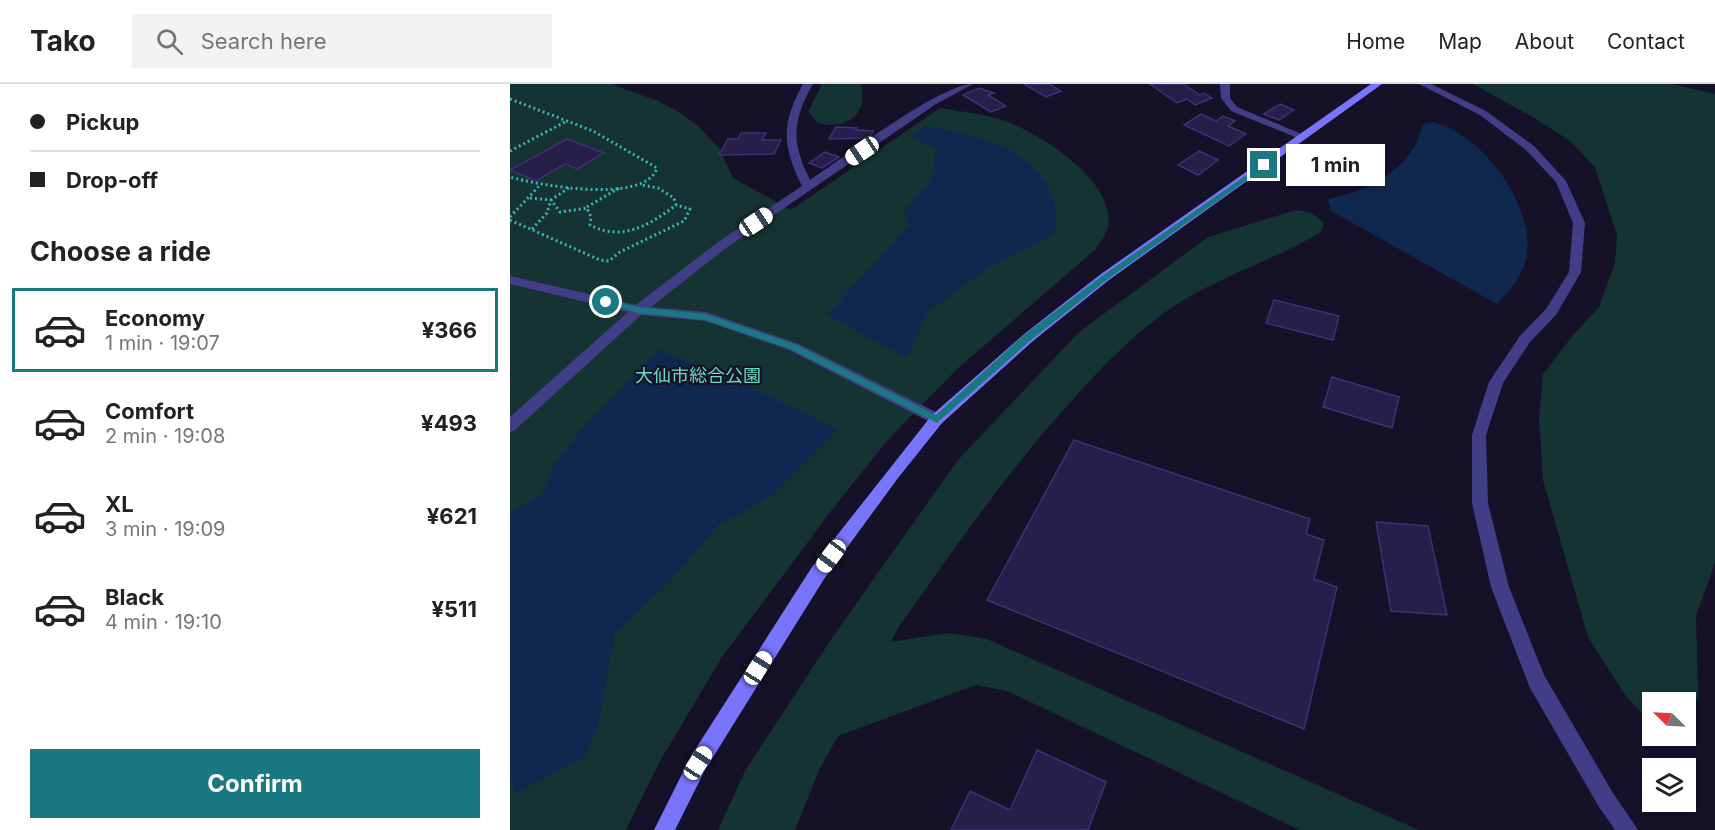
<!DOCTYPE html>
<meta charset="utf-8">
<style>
body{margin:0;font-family:Inter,"Noto Sans JP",sans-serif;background:#f2f2f2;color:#222;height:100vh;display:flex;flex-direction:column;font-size:22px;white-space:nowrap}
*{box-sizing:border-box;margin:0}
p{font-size:20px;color:#767676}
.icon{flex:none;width:33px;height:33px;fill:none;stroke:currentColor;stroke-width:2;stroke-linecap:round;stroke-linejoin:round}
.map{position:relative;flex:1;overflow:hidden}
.sheet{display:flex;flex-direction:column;background:#fff;width:510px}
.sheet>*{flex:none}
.guide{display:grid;align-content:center;height:132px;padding:0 30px;background:#fff}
.needle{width:39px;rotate:294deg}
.tools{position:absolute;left:1132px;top:608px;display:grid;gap:12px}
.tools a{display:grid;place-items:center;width:54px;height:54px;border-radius:0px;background:#fff;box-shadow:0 2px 4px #0004;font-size:30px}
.end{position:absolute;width:27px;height:27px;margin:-14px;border:8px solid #197882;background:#fff;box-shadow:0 0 0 3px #fff}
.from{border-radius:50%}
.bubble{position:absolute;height:42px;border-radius:0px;background:#fff;box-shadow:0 2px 4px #0004;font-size:20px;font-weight:700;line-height:42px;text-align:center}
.car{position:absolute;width:18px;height:36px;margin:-18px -9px;border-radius:8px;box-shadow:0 0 4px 2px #0007;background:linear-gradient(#fff 24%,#345 0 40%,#fff 0 76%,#345 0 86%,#fff 0)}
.guide b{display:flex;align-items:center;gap:21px;height:57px;font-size:22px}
.guide b+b{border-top:2px solid #e0e0e0}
.guide i{width:15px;height:15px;background:#222}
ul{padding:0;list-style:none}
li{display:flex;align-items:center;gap:18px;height:84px;margin:0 12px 9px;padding:0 18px;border:3px solid transparent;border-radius:0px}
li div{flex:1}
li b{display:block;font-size:22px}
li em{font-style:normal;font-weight:700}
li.on{border-color:#197882}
li>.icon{width:54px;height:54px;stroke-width:1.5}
h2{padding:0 30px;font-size:27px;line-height:72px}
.action{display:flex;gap:12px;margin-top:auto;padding:12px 30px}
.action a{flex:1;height:69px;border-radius:0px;background:#197882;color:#fff;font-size:24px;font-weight:700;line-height:69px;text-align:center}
header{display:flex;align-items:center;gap:36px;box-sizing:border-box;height:84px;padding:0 30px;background:#fff;border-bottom:2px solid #e0e0e0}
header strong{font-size:28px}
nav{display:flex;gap:33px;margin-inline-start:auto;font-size:21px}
.search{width:420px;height:54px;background:#f2f2f2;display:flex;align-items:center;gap:15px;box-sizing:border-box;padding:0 21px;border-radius:0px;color:#767676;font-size:22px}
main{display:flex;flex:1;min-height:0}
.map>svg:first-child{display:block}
</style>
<header>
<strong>Tako</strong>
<div class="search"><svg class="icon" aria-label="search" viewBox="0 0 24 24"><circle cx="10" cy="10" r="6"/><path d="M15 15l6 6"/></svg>Search here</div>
<nav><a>Home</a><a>Map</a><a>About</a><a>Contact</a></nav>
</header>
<main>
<section class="sheet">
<div class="guide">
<b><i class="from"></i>Pickup</b>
<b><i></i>Drop-off</b>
</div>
<h2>Choose a ride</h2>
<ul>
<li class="on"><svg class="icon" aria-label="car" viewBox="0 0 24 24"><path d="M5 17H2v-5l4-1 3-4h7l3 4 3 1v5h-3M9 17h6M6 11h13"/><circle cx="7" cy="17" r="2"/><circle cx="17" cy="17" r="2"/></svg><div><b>Economy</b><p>1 min · 19:07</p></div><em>¥366</em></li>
<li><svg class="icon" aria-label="car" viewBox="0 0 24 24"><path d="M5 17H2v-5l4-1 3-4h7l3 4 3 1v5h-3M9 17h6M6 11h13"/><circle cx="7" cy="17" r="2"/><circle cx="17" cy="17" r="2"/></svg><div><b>Comfort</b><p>2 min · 19:08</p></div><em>¥493</em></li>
<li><svg class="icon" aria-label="car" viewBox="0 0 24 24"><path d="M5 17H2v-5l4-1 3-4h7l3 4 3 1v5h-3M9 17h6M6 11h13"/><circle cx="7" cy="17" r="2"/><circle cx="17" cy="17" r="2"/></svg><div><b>XL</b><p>3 min · 19:09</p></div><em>¥621</em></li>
<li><svg class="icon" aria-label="car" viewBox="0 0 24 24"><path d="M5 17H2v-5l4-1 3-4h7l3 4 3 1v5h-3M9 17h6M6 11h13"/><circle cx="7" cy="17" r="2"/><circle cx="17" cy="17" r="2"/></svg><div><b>Black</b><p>4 min · 19:10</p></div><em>¥511</em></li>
</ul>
<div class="action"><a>Confirm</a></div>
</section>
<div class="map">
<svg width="1205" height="746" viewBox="0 0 1205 746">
<rect width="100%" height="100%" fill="#151129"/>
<path fill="#153332" d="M0,0H101L148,17L169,28L188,42L209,64L223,94L281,126L430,24C452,28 477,30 498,38C532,51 611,101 597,146C595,153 589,160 585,166L447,285L377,357L324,423L212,573L150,677L116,746H0Z
M312,0H351C359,30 336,47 308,39L298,28Z
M963,0H1161L1205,10V479L1186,532L1188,611L1181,635L1176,636V618H1143V641L1115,611L1078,553L1033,396L1029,334L1033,290L1064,250L1089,223L1105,179L1107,151L1085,83L1060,57L1026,35Z
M786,126C799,127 805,130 814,139L811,148C763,177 707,193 661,224C625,249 594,281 565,313C499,385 444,465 388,544L381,558L439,549L477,555L909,746H790L497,607L466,601L328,652L310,684L285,746H208L235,687L324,551L448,376L569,248L698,153Z"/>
<path fill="#11284e" d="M922,38C971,49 1023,118 1017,169C1015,190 1001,205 987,220L821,127L818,115C858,108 904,84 913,40Z
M415,42C462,50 528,63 543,115C546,124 545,134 546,143L538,154L478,184L419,227L397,274L317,231L399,141L394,126L421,96L426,65L400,52Z
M149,266L221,293L328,346L262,412L208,441L160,498L105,550L88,643L75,673L6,709L0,692V429L31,411L44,380L78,338Z"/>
<path fill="#271e4a" stroke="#3e3175" stroke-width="1.5" d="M514,0H539L551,7L536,13Z
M640,0H674L690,11L694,9L702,14L685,21L677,15L667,19Z
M469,4L484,9L478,11L496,22L481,28L453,11Z
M770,20L784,26L769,36L754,30Z
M691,30L706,37L713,32L725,37L718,42L736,50L719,62L674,41Z
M326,43L347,44L346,46L363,47L360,54L319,55Z
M231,49H256L252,56H271L264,70L209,71L218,55H228Z
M57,55L94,69L67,85L55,80L26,97L0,86Z
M689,67L708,76L688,91L668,81Z
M315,68L329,73L312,84L299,79Z
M764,216L829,232L823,256L756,239Z
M822,293L889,313L882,344L813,323Z
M564,356L800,435L796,450L814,456L804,495L827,503L794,645L477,516Z
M866,438L918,442L937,531L881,527Z
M527,666L596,698L578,746H441L460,707L500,726Z"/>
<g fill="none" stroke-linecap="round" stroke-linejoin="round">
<path stroke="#34b9b0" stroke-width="3" stroke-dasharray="2 3" stroke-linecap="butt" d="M0,15L83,47L147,84C135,121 28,101 0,93
M0,67L55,38
M20,114L41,116L50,128L77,124L81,133L80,141C112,158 140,141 166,121L164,114L148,104L132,101
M77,123L109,104
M0,133L30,101
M0,136L90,176L99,177L110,168L174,137L180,125L166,121
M22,145L37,129L41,116L60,103"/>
<path fill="#413e87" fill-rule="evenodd" d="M293,0H303C282,37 281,58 300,96C332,75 430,0 463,0L426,20L216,164L141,223L196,228L289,260L432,331L434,335L432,339H422L279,266L195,237L131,231L5,346L0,348V333L118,228L0,200V192L126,221L208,158L292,102C272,61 271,40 293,0Z
M710,0H720V14L727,23L799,53L790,55L721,27L711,14Z
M909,0H921L976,27L1024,62L1056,97L1075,139L1071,188L1046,231L1020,258L993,299L976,351L978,419L999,503L1034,591L1103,709L1128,746H1105L1089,723L1020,604L981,503L962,419V351L979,298L1010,252L1036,225L1059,188L1063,139L1046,98L1016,66L970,31Z"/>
<path fill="#7875fb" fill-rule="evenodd" d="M861,0H872L599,196L523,257L432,339L388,394L314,495L195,686L165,746H144L181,672L302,483L422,331L513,251L591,190Z"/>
</g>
<path fill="#197882" d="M752,80L758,81L598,195L521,256L427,339L280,265L195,236L128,229L92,218L96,215L128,223L196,230L287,261L426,331L514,251L592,192Z"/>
<g text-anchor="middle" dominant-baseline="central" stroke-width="4.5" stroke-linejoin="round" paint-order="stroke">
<g font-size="18" fill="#67ddbf" stroke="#151129">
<text x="188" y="291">大仙市総合公園</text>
</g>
</g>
</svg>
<div class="tools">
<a><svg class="needle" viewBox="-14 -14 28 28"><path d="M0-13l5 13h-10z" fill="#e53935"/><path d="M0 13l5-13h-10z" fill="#767676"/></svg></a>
<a><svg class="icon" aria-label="layers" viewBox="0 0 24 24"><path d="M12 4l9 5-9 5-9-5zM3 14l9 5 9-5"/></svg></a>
</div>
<i class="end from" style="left:96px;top:218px"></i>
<i class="end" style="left:754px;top:81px"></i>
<div class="bubble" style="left:776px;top:60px;width:99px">1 min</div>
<i class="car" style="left:352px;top:67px;rotate:236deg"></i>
<i class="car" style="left:246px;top:138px;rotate:56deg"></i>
<i class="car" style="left:321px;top:472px;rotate:217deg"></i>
<i class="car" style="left:248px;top:584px;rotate:32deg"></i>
<i class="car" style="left:188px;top:679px;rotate:33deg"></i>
</div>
</main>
